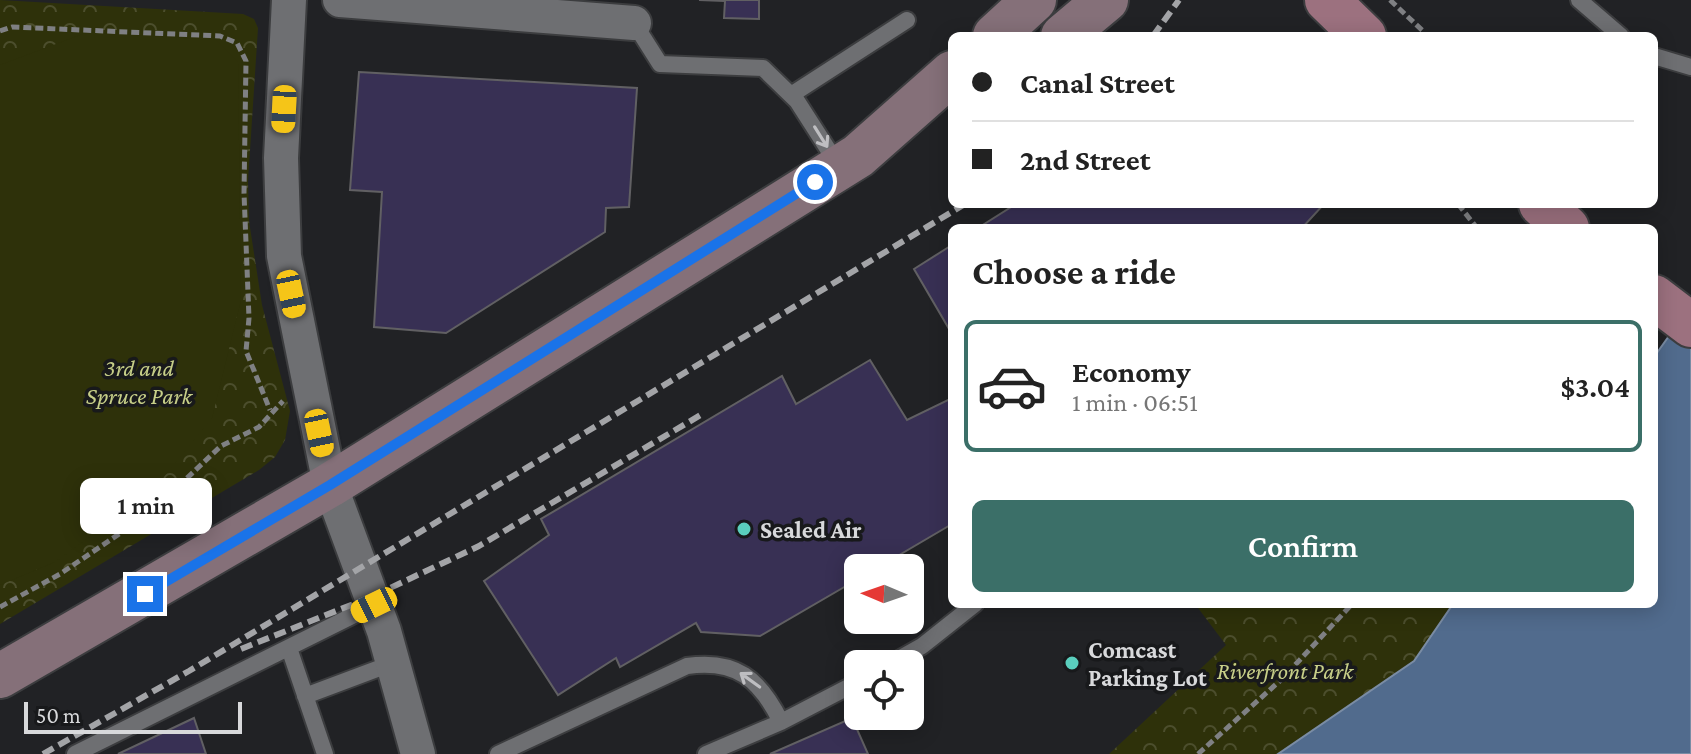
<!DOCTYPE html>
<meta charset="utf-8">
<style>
body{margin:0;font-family:"Crimson Pro",serif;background:#f6f6f6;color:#222;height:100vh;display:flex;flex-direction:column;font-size:30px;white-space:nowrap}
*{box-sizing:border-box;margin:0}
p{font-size:26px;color:#767676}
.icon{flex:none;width:44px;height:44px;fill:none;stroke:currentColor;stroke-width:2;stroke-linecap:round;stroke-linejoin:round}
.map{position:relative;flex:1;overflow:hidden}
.sheet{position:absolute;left:948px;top:224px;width:710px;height:384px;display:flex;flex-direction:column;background:#fff;border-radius:12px;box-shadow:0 4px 20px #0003}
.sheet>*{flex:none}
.hud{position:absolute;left:948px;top:32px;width:710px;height:176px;border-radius:12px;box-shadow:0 4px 20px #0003;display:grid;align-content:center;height:176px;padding:0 24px;background:#fff}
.needle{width:52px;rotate:272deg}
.tools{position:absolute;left:844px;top:554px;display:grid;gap:16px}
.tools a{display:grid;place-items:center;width:80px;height:80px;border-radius:12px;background:#fff;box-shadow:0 4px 20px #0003;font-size:40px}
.scale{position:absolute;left:24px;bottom:20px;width:218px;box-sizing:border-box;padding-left:8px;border:4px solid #d8d9db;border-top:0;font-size:22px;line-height:28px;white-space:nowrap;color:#d8d9db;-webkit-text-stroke:6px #18191b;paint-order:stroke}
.end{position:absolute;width:36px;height:36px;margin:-18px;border:10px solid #1a73e8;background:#fff;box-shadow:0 0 0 4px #fff}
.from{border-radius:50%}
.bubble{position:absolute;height:56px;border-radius:12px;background:#fff;box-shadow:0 4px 20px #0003;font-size:26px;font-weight:600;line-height:56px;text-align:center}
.car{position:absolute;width:24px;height:48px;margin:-24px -12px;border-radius:10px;box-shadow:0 0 6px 2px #0007;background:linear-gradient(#f5c518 24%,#345 0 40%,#f5c518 0 76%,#345 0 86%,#f5c518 0)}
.hud b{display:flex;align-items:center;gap:28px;height:76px;font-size:30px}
.hud b+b{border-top:2px solid #e0e0e0}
.hud i{width:20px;height:20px;background:#222}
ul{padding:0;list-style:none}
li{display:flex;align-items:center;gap:24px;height:132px;margin:0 16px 12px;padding:0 8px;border:4px solid transparent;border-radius:12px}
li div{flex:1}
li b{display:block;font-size:30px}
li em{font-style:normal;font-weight:600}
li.on{border-color:#3b6f68}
li>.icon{width:72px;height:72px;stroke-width:1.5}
h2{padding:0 24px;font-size:36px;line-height:96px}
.button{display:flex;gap:16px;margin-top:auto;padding:16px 24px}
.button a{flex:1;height:92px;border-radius:12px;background:#3b6f68;color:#fff;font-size:32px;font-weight:600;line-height:92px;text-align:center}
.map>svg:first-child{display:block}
</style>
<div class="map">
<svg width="1691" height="754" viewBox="0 0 1691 754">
<defs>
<pattern id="park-crowns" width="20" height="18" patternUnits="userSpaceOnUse" patternTransform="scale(2)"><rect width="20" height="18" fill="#2e310a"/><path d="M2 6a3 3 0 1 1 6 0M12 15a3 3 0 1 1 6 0" fill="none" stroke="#4c4e2d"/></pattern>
</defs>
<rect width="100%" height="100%" fill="#212225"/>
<path fill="url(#park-crowns)" d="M0,0L243,14L254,19L258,28L248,181L249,221L262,305L290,411L285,440L275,457L259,470L0,624Z
M1195,604H1453L1414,661L1278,754H1109L1226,645Z"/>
<path fill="#2e310a" d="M88,32L216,40L238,62L241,300L212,418L149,495L55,562L0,585V65Z"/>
<path fill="#516b8d" stroke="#7a8ca4" stroke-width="2" d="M1691,305V754H1278L1414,661L1453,604H1654V357Z"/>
<path fill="#383054" stroke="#616063" stroke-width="2" d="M699,0H759V19L724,18L725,1Z
M359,72L637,88L629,207L606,208L605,232L446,333L374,327L382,192L350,190Z
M1016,204H1324L1302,228H978Z
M952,245V334L914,269Z
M870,360L907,420L952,398V524L877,568H858V579L760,636L701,632L696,623L620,667L616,658L558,695L484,581L549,535L541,519L782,376L796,404Z
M194,718L206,754H118Z
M852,718L868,754H770Z"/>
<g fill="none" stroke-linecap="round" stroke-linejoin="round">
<g stroke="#3c3d3f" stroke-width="20">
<path id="lane" d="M1579,0L1621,36
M634,23L660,64L763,68L797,101L838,165
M1654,56L1691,67
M791,95L907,20
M289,648L325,754
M890,664L922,646L975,604
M305,696L393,663
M781,722L858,682
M75,754L374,605
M498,754L687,666C736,659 760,679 781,722L706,754"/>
</g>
<g stroke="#3c3d3f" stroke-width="38">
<path id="street" d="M289,0L281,158L284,256L330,485L384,631L418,754
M340,0L634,23"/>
</g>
<g stroke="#3c3d3f" stroke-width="48">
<path id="secondary" d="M995,36L1034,0
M1063,36L1106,0
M0,676L330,485L858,156L952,73"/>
</g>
<g stroke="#3c3d3f" stroke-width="48">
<path id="primary" d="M1327,0L1364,36
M1541,204L1567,228
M1654,297L1691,325"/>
</g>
<path stroke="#7f8083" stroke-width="5" stroke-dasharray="8 4" stroke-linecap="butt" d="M1390,0L1424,32V36
M0,31L12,27L220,36L237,43L246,61L244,193L249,318L246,351L270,410
M1458,204L1477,228
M0,607L60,574L150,513L221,446L259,427L283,401
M1198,754L1282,679L1352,604"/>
<use href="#lane" stroke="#6e6f72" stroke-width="16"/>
<use href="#street" stroke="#6e6f72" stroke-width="34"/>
<use href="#secondary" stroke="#857079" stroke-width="44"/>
<use href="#primary" stroke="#9c717f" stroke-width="44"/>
<path stroke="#a3a4a7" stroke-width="6" stroke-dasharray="12 6" stroke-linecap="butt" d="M1153,36L1179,0
M241,649L371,597L479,546L704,413
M43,754L189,671L965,204"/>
</g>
<defs><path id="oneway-shaft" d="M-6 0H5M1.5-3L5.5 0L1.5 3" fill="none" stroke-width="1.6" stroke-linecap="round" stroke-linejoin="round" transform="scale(2)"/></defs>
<g stroke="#bebec1">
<use href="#oneway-shaft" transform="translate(821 137) rotate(58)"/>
<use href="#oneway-shaft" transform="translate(750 680) rotate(-144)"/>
</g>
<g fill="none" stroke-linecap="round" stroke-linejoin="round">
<path stroke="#1a73e8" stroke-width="10" d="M145,594L330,485L815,182"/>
</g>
<g fill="#5acebd" stroke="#18191b" stroke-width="3">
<circle cx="744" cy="529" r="8"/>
<circle cx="1072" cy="663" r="8"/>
</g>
<g text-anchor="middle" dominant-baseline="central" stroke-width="7" stroke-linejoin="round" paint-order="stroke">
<g font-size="24" font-style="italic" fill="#c7cf88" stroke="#18191b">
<text x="139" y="367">3rd and<tspan x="139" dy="28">Spruce Park</tspan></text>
<text x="1285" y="670">Riverfront Park</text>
</g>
<g font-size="24" font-weight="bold" fill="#d8d9db" stroke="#18191b" text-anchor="start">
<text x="760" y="529">Sealed Air</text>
<text x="1088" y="649">Comcast<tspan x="1088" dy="28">Parking Lot</tspan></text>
</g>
</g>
</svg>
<div class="tools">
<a><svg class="needle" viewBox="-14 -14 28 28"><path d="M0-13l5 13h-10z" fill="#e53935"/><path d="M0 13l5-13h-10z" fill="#767676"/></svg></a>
<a><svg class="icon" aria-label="locate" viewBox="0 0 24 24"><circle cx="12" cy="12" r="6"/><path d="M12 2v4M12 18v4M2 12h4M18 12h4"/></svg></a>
</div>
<div class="scale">50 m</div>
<i class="end from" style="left:815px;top:182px"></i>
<i class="end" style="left:145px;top:594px"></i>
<div class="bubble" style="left:80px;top:478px;width:132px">1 min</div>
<i class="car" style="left:284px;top:109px;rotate:183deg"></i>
<i class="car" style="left:291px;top:294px;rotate:168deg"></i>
<i class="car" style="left:319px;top:433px;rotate:168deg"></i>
<i class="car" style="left:374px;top:605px;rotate:244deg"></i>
<div class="hud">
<b><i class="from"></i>Canal Street</b>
<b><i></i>2nd Street</b>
</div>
<section class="sheet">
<h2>Choose a ride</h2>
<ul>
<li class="on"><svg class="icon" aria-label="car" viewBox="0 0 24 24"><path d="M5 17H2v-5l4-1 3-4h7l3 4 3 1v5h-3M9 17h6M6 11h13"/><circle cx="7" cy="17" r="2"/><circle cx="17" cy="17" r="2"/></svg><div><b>Economy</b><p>1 min · 06:51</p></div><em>$3.04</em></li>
</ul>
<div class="button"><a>Confirm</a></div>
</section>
</div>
